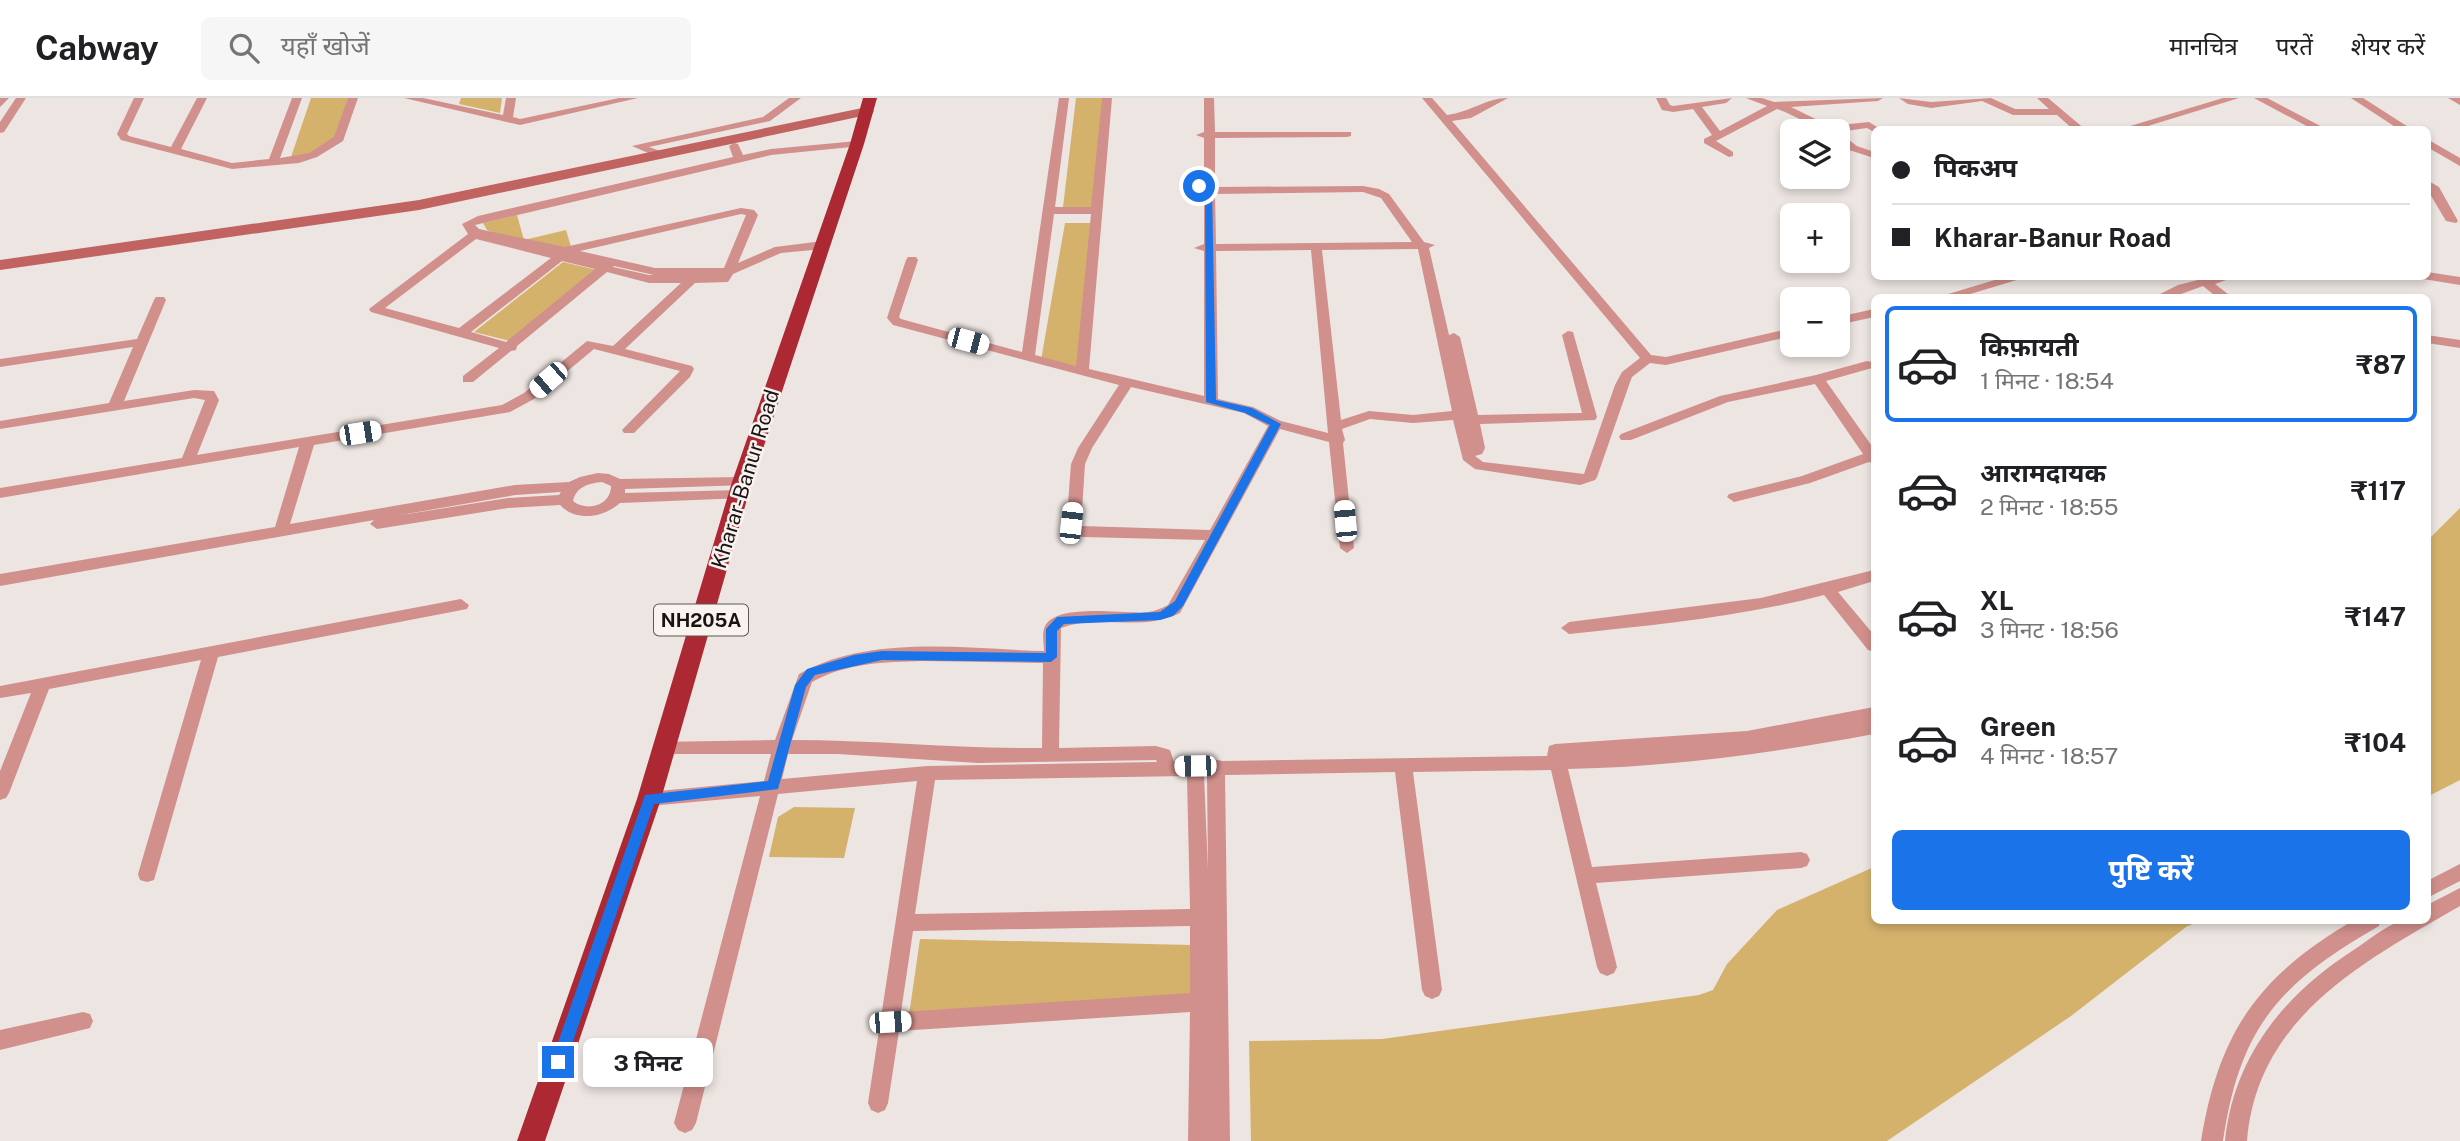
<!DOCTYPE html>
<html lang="hi">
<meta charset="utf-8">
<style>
body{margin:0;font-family:"Public Sans","Noto Sans Devanagari",sans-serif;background:#f6f6f6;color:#202124;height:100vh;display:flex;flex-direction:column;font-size:26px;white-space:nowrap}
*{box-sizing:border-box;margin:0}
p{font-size:23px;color:#757577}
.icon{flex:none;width:38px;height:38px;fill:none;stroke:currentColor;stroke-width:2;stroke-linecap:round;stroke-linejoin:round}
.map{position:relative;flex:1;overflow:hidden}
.side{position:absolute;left:1871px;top:196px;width:560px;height:630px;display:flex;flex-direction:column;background:#fff;border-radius:10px;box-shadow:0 4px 10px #0003}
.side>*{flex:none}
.top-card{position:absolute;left:1871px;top:28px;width:560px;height:154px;border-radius:10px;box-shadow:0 4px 10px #0003;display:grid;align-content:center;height:154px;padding:0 21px;background:#fff}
.tools{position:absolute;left:1780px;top:21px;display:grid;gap:14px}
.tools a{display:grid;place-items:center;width:70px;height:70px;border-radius:10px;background:#fff;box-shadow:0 4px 10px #0003;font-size:35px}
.end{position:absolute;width:32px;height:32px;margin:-16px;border:9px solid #1a73e8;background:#fff;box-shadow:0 0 0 4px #fff}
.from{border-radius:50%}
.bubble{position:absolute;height:49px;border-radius:10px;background:#fff;box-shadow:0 4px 10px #0003;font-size:23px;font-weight:700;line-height:49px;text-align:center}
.car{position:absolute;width:21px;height:42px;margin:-21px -10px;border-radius:9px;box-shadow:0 0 5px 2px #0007;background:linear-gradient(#fff 24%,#345 0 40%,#fff 0 76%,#345 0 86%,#fff 0)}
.top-card b{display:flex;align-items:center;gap:24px;height:66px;font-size:26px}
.top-card b+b{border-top:2px solid #e0e0e0}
.top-card i{width:18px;height:18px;background:#202124}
ul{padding:12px 0 0;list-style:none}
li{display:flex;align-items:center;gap:21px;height:116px;margin:0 14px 10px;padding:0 7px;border:4px solid transparent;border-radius:10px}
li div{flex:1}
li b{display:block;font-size:26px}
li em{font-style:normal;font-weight:700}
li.on{border-color:#1a73e8}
li>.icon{width:63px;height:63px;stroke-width:1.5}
.cta{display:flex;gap:14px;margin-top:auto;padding:14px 21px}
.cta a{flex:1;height:80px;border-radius:10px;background:#1a73e8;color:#fff;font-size:28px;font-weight:700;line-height:80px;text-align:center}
header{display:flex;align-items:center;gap:42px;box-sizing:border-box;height:98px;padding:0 35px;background:#fff;border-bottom:2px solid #e0e0e0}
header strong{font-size:33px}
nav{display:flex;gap:38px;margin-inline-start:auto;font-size:24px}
.search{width:490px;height:63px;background:#f6f6f6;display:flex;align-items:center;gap:18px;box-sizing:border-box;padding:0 24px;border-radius:10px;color:#757577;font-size:26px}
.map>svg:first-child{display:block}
</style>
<header>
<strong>Cabway</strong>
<div class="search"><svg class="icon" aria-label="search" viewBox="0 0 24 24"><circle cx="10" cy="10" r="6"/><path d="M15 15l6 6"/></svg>यहाँ खोजें</div>
<nav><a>मानचित्र</a><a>परतें</a><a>शेयर करें</a></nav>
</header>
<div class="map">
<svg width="2460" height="1043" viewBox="0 0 2460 1043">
<rect width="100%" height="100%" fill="#ece5e2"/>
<path fill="#d5b26c" d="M311,0H348C335,42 339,53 291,59Z
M461,0H502L500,15L459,6Z
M1076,0H1105L1095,109H1063Z
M517,117L524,142L566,132L572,152L495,135L487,132L483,125Z
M1065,125H1097L1076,272L1041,262Z
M563,164L597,172L510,243L474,234Z
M2460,410V682L2427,699V443Z
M794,709L855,710L844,760L769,759L778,719Z
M1874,769V822L2199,823L2186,829L2071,918L1887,1043H1251L1249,943L1382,941L1699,897L1713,892L1727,866L1777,812Z
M920,841L1192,847V900L908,924Z"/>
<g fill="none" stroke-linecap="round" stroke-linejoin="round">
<path fill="#d1908c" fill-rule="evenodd" d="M0,0H9L0,9Z
M16,0H26L4,34L0,35V24Z
M134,0H144L127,36L129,38L171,49L197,0H207L181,51L232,65L269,61L292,0H302L280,60L309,55L334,39L348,0H358L343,43L317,59L299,65L232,71L121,42L117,36Z
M404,0H423L503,17L506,0H516L513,19L520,21L619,0H638L520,27Z
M789,0H801L770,23L649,49L663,54V58H655L632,48L763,19Z
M1059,0H1069L1055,109H1091L1102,0H1112L1089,271L1204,298V153L1194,150L1204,146V96L1193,93L1204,90V40L1196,37L1204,34V0H1214L1215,34H1351V38L1347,39L1215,40V89L1363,88L1379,91L1389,96L1424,144L1435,147L1429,150L1449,237L1454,235L1460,239L1478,317L1582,315L1562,237L1568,233L1573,234L1597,319L1595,322L1480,326L1485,350L1482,356L1475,358L1483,364L1584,376L1615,287L1622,274L1640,260L1422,0H1432L1447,17C1471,14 1486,0 1508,0L1471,20L1452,23L1651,257L1666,259L1792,230V238L1666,267L1650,265L1632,279L1629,287L1597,379L1595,382L1580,387L1475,371L1463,362L1453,322L1413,325L1370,321L1342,331L1345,342L1343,345L1354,450L1347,455L1340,450L1329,344L1280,331L1180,515C1139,535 1100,515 1061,530L1059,650L1156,648L1170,652L1174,664C1188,664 1210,659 1222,663L1547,658L1549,648L1555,646L1747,633L1874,609V636C1772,655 1672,669 1568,671L1592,769L1801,754L1807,756L1810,762L1807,768L1801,770L1596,785L1617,869L1614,875L1607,878L1600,875L1597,869L1551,672L1413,674L1442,892L1439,898L1432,901L1425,898L1422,892L1395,674L1225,677L1230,1043H1188L1190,914L899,933L888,1005L885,1012L878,1015L871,1012L868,1005L917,683L778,696L696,1025L692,1032L685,1035L678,1032L674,1025L760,698L649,708L643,706L640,701L643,696L649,694L764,683L771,656H663L657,654L654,649L657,644L775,642L799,576C871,536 965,551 1044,553C1044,546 1042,537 1044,531C1052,503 1126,517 1148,514C1156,513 1162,510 1168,507L1205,442L1083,439L1068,436L1066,432L1071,366L1078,350L1119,287L893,227L887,220L906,162L908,159H916L918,162L899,219L901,221L1022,254ZM1363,94L1381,100L1412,144L1216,146L1215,96ZM1054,116H1091L1076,268L1035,257ZM1418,151L1452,313L1413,317L1369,313L1341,322L1322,152ZM1311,152L1328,335L1281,323L1253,309L1218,301L1216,153ZM1131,289L1244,315L1268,328L1210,432L1081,428L1085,366L1092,350ZM922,563L1043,565L1042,650C958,651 876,642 792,642L812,584C846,565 884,564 922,563ZM788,656H838L978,665L1156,662L1157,664L927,668L782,681ZM1204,677H1207L1208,772ZM1187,678L1190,811L915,816L935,682ZM1190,828V895L901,914L913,833Z
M1656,0H1666L1670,7L1673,8L1732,0L1726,5L1702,9L1720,33L1767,8L1746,0H1762L1774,4L1883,0L1878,3L1791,9L1830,28L1869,24L1882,32H1874V34L1867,30L1838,34L1857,48L1874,54V60L1849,52L1838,42V33C1815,33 1798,18 1777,11L1716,43L1733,54V58L1729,59L1704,45V41L1712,37L1693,11L1673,14L1662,12Z
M1899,0L1931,4L1991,0L2015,11H2049L2037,0H2048L2086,32H2074L2057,17H2013L1982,3L1931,10L1908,6Z
M2223,0H2239L2135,32H2117Z
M2254,0H2267L2328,32H2314Z
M2351,0H2363L2413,32H2400Z
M2448,0H2460V7Z
M2022,29L2031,30L2032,32H2017Z
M2427,41L2460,60V68L2427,49Z
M857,43L861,44V48L771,57L475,127L479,131L565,149L741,110L754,112L758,117L738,165L775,149L823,143L829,147L823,151L781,155L733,176L728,184L695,185L625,251L692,268L694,271L690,279L634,335H624L622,332L680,273L594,251L534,301L510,314L314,347L290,426L515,387L569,384L580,379L598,375L609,376L620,381L742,379L747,381L749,384L747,387L625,391V395L739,392L746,397L744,400L620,405C603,420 576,424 560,407L508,410L377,431L370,426L374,422L0,488V476L275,429L299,349L0,400V390L182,360L205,302L194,300L0,331V323L109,305L133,249L0,269V261L137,241L154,202L156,199H164L166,202L124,303L194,292L214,293L219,302L197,357L502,307L524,295L587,243L613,248L681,185H649L607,174L517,248L516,252L511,253L473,284H463V278L499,250L371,214L369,211L468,136L462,126L478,118L733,59L729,48L734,45L738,46L743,57L771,51ZM741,116L746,117L724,170H655L580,153ZM476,141L551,160L459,230L385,210ZM562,163L595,171L506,244L471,234ZM613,169L614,168L654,177H649ZM602,384L611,388C611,408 586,414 573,403C576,389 589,385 602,384ZM561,394L559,397L508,400L395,418L515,397Z
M2427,82L2439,89L2458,123L2456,125L2446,123L2427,91Z
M2427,174L2460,179V187L2423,181L2421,178H2427Z
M2008,178H2030L1957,200H1935Z
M2214,178H2237L2215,186L2233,200H2218L2203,188L2170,200H2152L2178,187Z
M1874,211V219L1838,227V219Z
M2427,237L2460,242V250L2427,245Z
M1867,263L1872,264V270L1826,283L1874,351V366L1869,364L1810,385L1734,404L1727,399L1729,396L1802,378L1863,356L1815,286L1728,304L1631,342H1621L1619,339L1621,336L1720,298L1816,277Z
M1874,472V483L1838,494L1874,537V554L1868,552L1824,497C1740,519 1655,527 1569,536L1561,530L1569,524L1761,500Z
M461,501L469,507L467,511L218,559L154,782L147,784L140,782L138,776L201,562L49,591L9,695L6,700L0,702V673L31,595L0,600V588Z
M2460,766V783L2427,800V783Z
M2460,790V808C2365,863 2257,918 2247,1043H2225C2234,957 2285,896 2355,851C2369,842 2385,828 2401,823C2408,821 2419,822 2427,822V807Z
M2354,822H2381L2379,828C2280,885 2240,928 2223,1043H2201C2219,934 2258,878 2354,822Z
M83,914L90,916L93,923L90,930L0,952V932Z"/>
<path fill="#c16360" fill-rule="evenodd" d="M867,9L874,13L872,16L419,112L0,172V162L419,102Z"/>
<path fill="#ac2832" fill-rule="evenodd" d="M863,0H877L864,46L752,384L661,701L545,1043H517L637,701L732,384L850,46Z"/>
</g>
<path fill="#1a73e8" d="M1199,85L1212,88L1216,302L1252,310L1281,326L1183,508L1173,518L1160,522L1064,526L1057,533V559L1051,564L882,562L815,577L806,589L778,691L654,706L566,964L563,969L558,971L553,969L551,964L645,697L768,683L795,587L807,571L854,557L882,553L1046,555V531L1057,519L1160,514L1175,503L1270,327L1245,315L1206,304L1205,93L1204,90H1196Z"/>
<g text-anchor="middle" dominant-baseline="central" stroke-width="5" stroke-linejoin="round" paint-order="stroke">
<rect fill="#f9f2ef" stroke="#5b5755" stroke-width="2" x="654" y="506.5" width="94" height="31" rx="5"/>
<g font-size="19" font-weight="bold" fill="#171413">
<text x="701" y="522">NH205A</text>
</g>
<g font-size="21" fill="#171413" stroke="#f9f2ef">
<text transform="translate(745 381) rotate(-73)">Kharar-Banur Road</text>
</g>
</g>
</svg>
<div class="tools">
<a><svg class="icon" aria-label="layers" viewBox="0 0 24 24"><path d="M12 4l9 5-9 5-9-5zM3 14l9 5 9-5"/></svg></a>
<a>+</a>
<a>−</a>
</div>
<i class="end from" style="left:1199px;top:88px"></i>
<i class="end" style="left:558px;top:964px"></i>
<div class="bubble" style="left:583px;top:940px;width:130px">3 मिनट</div>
<i class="car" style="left:968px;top:243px;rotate:105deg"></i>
<i class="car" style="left:548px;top:282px;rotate:229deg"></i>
<i class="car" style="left:360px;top:335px;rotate:81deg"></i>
<i class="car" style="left:1345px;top:423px;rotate:355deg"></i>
<i class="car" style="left:1071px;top:425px;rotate:6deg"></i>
<i class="car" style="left:1195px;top:668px;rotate:269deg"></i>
<i class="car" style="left:890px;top:924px;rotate:86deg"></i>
<div class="top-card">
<b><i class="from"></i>पिकअप</b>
<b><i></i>Kharar-Banur Road</b>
</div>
<section class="side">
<ul>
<li class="on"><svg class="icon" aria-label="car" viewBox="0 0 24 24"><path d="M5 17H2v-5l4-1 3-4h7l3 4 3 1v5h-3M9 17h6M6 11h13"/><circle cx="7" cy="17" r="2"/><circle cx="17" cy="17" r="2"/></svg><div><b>किफ़ायती</b><p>1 मिनट · 18:54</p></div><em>₹87</em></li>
<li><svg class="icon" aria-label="car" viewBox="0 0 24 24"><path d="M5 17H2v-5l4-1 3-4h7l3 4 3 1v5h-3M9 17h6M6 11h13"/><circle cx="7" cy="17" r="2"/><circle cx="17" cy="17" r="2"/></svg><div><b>आरामदायक</b><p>2 मिनट · 18:55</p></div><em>₹117</em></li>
<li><svg class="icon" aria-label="car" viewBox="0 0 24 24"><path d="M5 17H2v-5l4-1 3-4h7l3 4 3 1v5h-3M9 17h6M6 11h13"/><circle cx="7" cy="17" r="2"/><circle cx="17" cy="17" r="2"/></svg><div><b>XL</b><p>3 मिनट · 18:56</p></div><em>₹147</em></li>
<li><svg class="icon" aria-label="car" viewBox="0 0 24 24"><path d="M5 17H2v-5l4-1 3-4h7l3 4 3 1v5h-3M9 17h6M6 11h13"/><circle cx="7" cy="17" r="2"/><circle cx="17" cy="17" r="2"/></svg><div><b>Green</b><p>4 मिनट · 18:57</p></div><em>₹104</em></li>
</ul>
<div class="cta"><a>पुष्टि करें</a></div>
</section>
</div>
